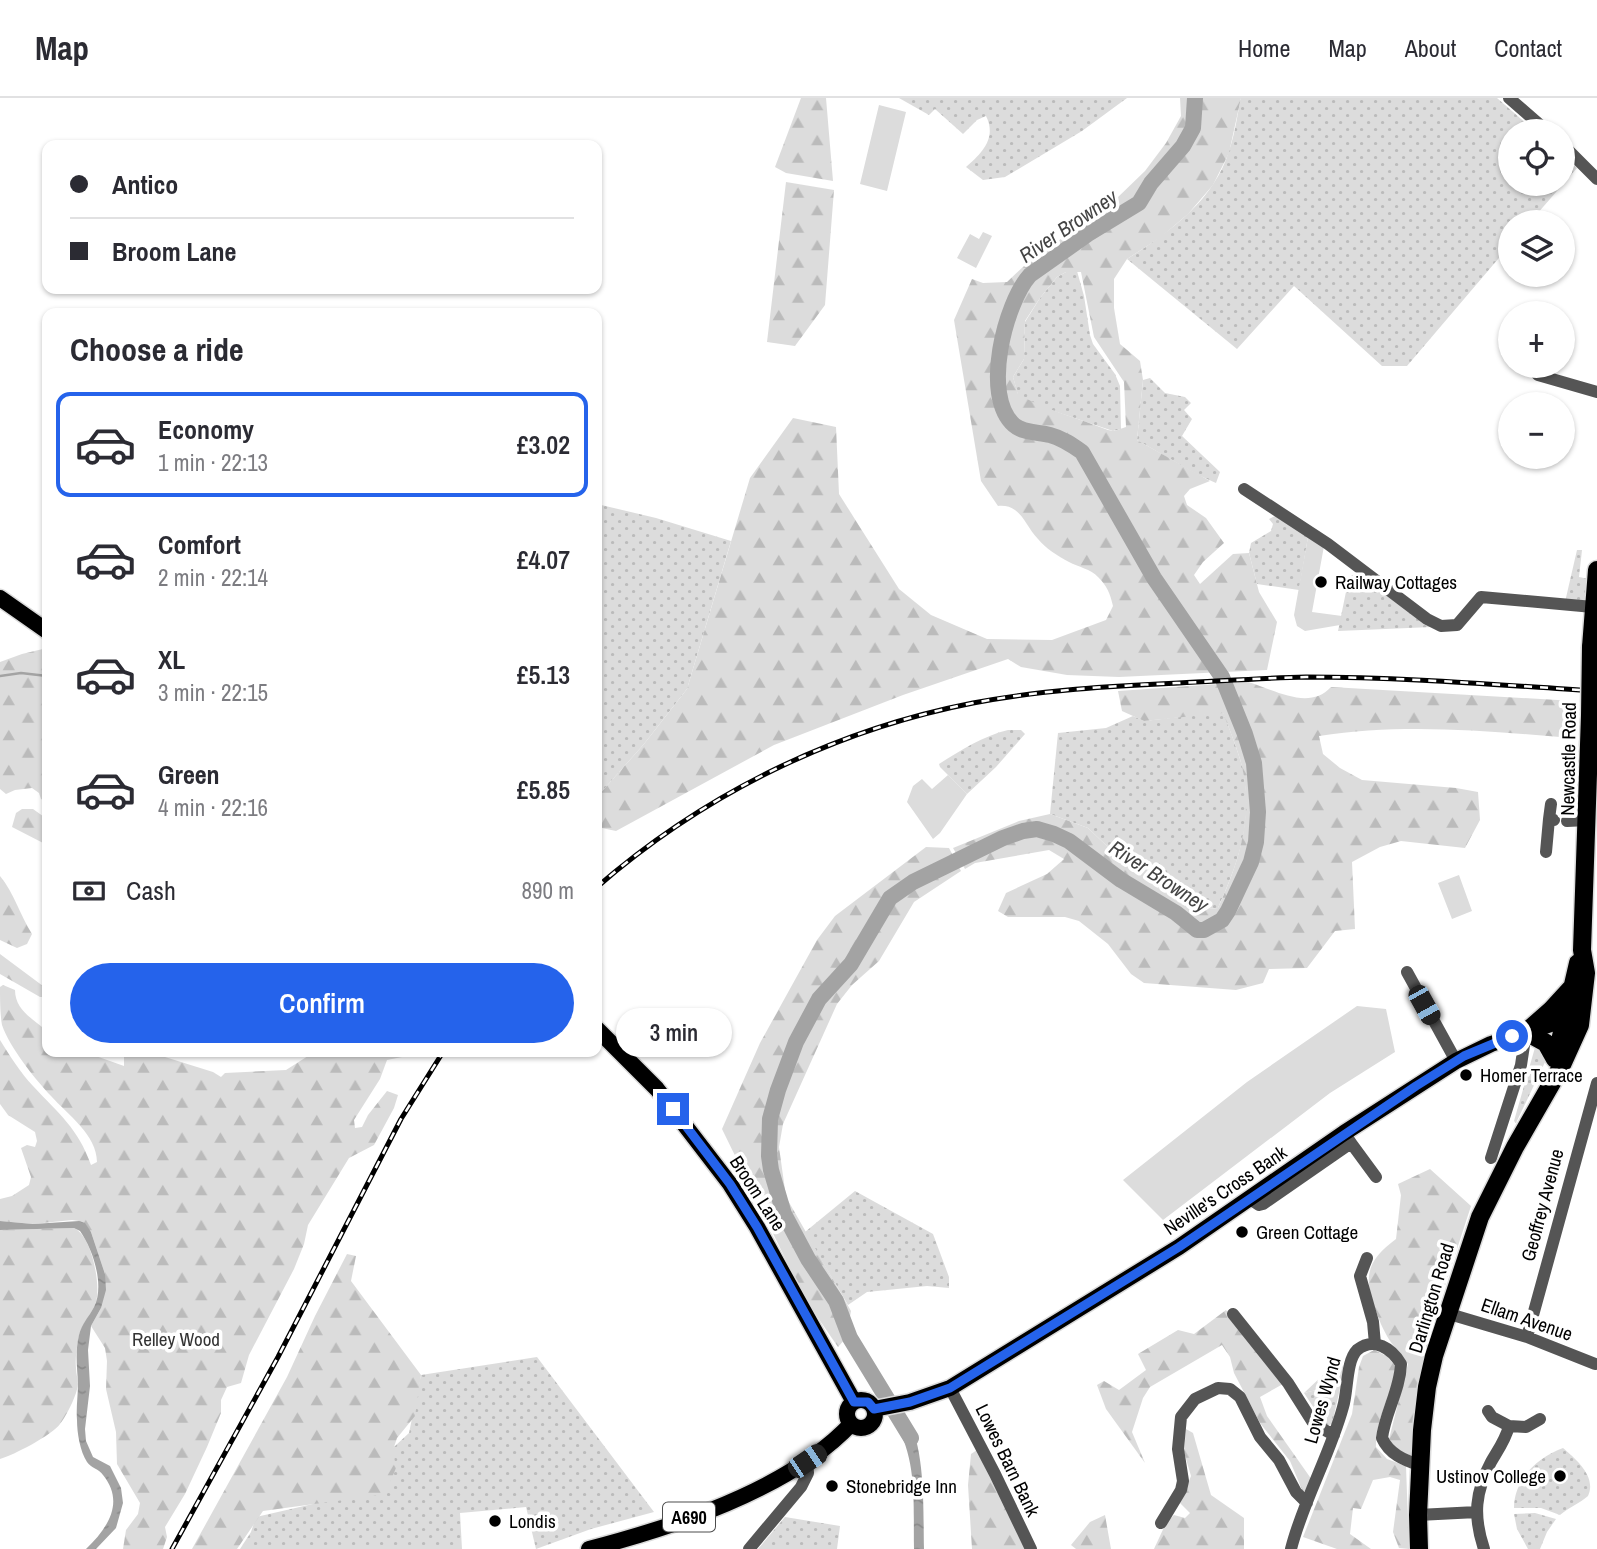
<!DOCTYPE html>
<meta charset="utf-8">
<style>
body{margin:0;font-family:"Archivo Narrow",sans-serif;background:#f7f7f7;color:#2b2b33;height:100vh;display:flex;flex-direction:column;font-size:26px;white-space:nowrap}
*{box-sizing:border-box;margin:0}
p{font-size:23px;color:#7c7c81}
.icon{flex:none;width:38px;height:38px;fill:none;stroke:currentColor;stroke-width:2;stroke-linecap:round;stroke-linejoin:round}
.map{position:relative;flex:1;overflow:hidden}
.side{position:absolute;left:42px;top:210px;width:560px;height:749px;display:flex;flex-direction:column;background:#fff;border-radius:14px;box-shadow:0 2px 5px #0004}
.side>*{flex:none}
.hud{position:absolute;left:42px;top:42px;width:560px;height:154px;border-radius:14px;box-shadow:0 2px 5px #0004;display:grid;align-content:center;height:154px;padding:0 28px;background:#fff}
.buttons{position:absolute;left:1498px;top:21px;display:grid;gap:14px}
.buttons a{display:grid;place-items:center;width:77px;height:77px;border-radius:50%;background:#fff;box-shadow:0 2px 5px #0004;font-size:35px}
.end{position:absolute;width:32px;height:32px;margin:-16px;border:9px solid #2563eb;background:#fff;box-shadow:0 0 0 4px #fff}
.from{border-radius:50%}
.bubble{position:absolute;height:49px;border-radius:24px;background:#fff;box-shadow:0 2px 5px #0004;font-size:23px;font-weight:600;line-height:49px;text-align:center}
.car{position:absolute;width:21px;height:42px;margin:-21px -10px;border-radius:9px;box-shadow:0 0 5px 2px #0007;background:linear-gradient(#222 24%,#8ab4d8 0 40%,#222 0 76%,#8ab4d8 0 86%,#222 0)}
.hud b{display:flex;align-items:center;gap:24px;height:66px;font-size:26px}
.hud b+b{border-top:2px solid #e1e1e2}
.hud i{width:18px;height:18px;background:#2b2b33}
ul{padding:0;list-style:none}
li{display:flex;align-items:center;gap:21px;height:105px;margin:0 14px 10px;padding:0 14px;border:4px solid transparent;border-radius:14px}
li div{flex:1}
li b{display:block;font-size:26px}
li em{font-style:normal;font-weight:600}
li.on{border-color:#2563eb}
li>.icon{width:63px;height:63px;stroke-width:1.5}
h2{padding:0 28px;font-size:32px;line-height:84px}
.pay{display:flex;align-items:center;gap:18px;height:77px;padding:0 28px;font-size:26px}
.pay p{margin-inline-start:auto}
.cta{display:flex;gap:14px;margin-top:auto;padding:14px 28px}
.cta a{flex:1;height:80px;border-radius:42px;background:#2563eb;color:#fff;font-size:28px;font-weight:600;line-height:80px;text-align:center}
header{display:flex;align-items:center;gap:42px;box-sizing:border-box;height:98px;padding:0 35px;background:#fff;border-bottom:2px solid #e1e1e2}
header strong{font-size:33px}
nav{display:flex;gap:38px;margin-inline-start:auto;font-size:24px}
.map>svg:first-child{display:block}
</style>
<header>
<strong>Map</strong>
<nav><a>Home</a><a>Map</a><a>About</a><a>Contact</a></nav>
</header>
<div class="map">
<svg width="1597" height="1451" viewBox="0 0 1597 1451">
<defs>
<pattern id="grass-dots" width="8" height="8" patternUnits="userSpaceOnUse" patternTransform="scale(1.75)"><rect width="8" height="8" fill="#dcdcdc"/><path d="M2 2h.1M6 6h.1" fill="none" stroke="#bbb" stroke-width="1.8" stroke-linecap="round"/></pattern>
<pattern id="forest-firs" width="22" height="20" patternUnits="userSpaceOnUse" patternTransform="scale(1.75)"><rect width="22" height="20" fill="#dcdcdc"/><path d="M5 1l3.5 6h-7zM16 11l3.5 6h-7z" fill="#bbb"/></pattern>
<pattern id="water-ripples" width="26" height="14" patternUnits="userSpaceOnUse" patternTransform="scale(1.75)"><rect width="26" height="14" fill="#a3a3a3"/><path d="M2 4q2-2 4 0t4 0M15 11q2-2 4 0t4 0" fill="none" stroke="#8b8b8b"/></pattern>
</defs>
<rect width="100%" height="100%" fill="#fff"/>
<path fill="url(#grass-dots)" d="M899,0H1127L1082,33L1005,79L983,82L966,69C982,55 997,40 986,18L977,22L963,36L935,11L929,17Z
M1241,0H1497L1535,33H1510V86H1563V58L1577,70L1530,124H1510V147L1407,268H1382L1294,188L1237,251L1127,161C1168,135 1214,103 1229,53C1235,36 1237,18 1241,0Z
M1077,173L1084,198L1090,237L1093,246L1115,276L1120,288L1121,331L1113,333L1036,307L1018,297L1013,279L1024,261L1025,224L1040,200L1057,179L1066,174Z
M1150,280L1165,295L1185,299L1191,305L1184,312L1192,321L1182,338L1220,374L1216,385L1198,377L1137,342L1143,282Z
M597,406L656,420L731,443L687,591L644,646L597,699Z
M1275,418L1308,439L1299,492L1257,486L1249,455L1251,445L1271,433L1273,426L1269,421Z
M1577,452H1582L1579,479L1589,481L1585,504H1565Z
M1356,475L1432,529L1338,533L1349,479Z
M1223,614C1229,630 1235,645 1240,661C1256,715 1240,761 1218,810L1198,812L1181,806L1130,770L1088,730L1050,716L1058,635L1106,630L1133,618L1144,623Z
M1008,632H1021L1025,636L996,669L967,696L940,669L939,666C961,652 983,638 1008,632Z
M1536,946L1546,962L1516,1025L1514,1023Z
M855,1093L933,1136L949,1179V1190L927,1188L867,1194L848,1207L805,1134Z
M537,1259L654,1414L591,1431L536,1451L526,1409L460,1415L462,1451H240L251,1434L256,1419L339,1400L409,1335L421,1277Z
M1341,1286L1332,1326L1326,1328L1304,1295Z
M1563,1350C1576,1361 1597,1379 1588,1398C1580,1405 1568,1410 1560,1417L1541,1410H1514C1514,1381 1538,1359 1563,1350Z
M1535,1415L1556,1421L1547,1434L1540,1451H1528L1517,1431L1514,1416Z
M785,1419L840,1428L837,1451H758Z"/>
<path fill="url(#forest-firs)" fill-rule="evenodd" d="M801,0H826L833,83L786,75L775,69Z
M1180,0H1241L1229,55L1213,87L1188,116L1161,139L1127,161L1114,181V210L1120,246L1140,263L1143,282L1137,342L1210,383L1190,391L1184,398L1187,407L1206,420L1224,445L1203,464L1194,477L1200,486L1233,456L1249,455L1259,494L1277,524L1267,572L1119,579L1067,577L1021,569L1008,561L903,597L774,647L616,733L597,729V699L644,646L687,591L750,380L793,320L836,329L839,396L899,491L931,517L987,541L1052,542L1106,522L1113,508C1110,495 1107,488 1098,479C1091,471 1078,469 1069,464C1058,458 1045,450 1038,441C1024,426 1021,406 998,408L981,383L954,222L972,181L983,185L1007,184L1025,167L1116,101L1145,73L1166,45L1181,18ZM1066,174H1081L1094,239L1124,284L1126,329L1114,333L1108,332C1078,320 1045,312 1018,296L1013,279L1024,261L1025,223L1040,200L1057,179Z
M786,84L834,92L825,207L795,248L767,244Z
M47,550V704L41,701L39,695L32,690L15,692L6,696L0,691V564L22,556Z
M1248,584C1275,592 1309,613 1331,589L1574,603L1572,640C1488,633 1404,625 1319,638L1323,656L1340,670L1362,682L1456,690L1478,694L1480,722L1465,750L1401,743L1380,749L1352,764L1355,831L1335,833L1307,870L1269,871L1263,885L1236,892L1144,885L1131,876L1108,846L1079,823L1065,819H1008L998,813L1006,795L1047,776L1064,761L1049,752L975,765L965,771L953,750L1019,723L1050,716L1088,730L1130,770L1181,806L1198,812L1218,810C1240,762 1255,714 1240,661C1235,645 1229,630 1223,615L1144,623L1122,613L1118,593Z
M22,711H33L47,721V747L12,729L16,715Z
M926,749L949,750L961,773L914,804L879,863L852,887L837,906L783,1026L779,1049L786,1099L851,1213L846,1240L838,1249L805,1201L722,1031L760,945L817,842L835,818Z
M0,778C14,795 20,817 32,836L27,846L17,850L0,842Z
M0,856L47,891V899H40L0,876Z
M3,887L15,892C15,912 33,921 47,933V954L93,957L124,968V954H149L213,974L221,979L225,975L286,972L308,958L307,954H410L402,959L387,962L380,981L354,1022L355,1030L362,1029L368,1017L387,993L398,997L394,1010L374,1047L349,1060L308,1127L304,1146L294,1171L249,1257L241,1285L227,1289L221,1302V1315L207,1349L185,1396L165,1429L167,1439L163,1451H123L126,1432L138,1416L140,1405L117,1366L116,1334L106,1291L107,1263L105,1250L91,1228L101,1210L105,1176L91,1134L79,1123L72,1122L33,1126L0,1123V1101L12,1098L29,1087L31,1079L21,1050L27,1047L35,1049L37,1043L35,1034L8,1017L0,1006V942C10,958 20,974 33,988C59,1016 78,1030 91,1067L97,1064C97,1037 68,1017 51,998C35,981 10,950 2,927C0,916 0,901 0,889Z
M1430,1071L1471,1108L1431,1231L1422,1274L1411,1359L1398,1353L1389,1341L1408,1266C1389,1243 1384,1236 1374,1208C1363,1176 1369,1161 1396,1141L1401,1097L1398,1086Z
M74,1130C92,1138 101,1187 96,1204C92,1217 82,1224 79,1238C77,1248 75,1259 76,1270C76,1276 78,1281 78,1286C77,1297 67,1317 60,1326C52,1337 14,1357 0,1361V1132Z
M347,1156L356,1158L351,1183L421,1277L415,1318L397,1340L393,1352L396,1370L390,1384L380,1397L263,1413L237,1451H192L287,1279L315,1218Z
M1226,1212L1283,1286L1260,1299L1267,1318L1312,1382L1310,1390L1303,1394L1290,1363L1260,1325L1234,1275L1230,1259L1222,1247L1150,1289L1143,1300L1132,1334L1145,1365L1106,1311L1097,1287L1104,1283L1119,1292L1146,1272L1138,1256L1178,1232L1194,1236Z
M1374,1252L1387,1258L1396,1269C1392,1296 1375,1323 1376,1349L1387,1361L1406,1368L1409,1451L1399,1450L1393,1434L1400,1382L1390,1379L1373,1382L1361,1411L1353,1410L1350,1436L1371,1451H1337L1303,1439L1352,1316L1359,1269L1363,1258Z
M1341,1260L1343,1270L1341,1286L1304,1295Z
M1186,1331L1193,1335L1211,1397L1244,1420V1451H1154L1166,1425L1174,1417L1185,1420L1190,1415L1180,1405L1191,1378L1184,1354Z
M977,1352L978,1357L981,1358L1026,1451H972L968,1387L971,1356Z
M1105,1417L1111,1451H1076L1071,1447L1090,1424Z"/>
<path fill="#dcdcdc" d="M879,7L906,14L887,93L860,86Z
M983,134L992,138L976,170L957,160L970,136L979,141Z
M1308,439L1324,448L1312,514L1342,518L1340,527L1305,533L1297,528L1294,517Z
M948,677L967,696L940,735L933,741L907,704L913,688L922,681L932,691Z
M1459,777L1472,813L1452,821L1438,785Z
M1357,908L1386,911L1395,954L1330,995L1163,1122L1123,1082L1247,984Z"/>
<path fill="url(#water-ripples)" d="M0,1123L33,1126L79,1123L85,1125L91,1134L105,1176L106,1192L101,1210L91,1228L88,1252L90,1288L85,1331L86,1343L93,1359L110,1368L121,1390L123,1405L116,1430L96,1451H86C108,1430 125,1404 103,1377C99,1371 91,1370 87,1364C80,1353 77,1335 77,1322C76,1310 78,1297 78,1285C77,1268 75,1254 79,1237C82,1225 89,1219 94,1209C105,1188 93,1151 80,1133L74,1130L0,1132Z
M907,1319C926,1351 923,1414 924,1451H914C913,1406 918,1364 895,1324Z"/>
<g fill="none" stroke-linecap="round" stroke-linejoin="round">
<path stroke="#a3a3a3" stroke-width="2.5" d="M0,578L21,575L47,578"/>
<path stroke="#a3a3a3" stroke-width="16" d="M911,1340L850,1240L836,1203L808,1161L784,1116L771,1072L769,1058L770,1021L778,992L796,944L819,901L851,866L890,800L913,784L1003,740L1023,733L1037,731L1054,736L1069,743L1121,782L1176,815L1197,832H1204L1222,822L1228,813L1251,764L1256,744L1258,714L1254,665L1245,636L1222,579L1154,480L1082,354C1072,347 1062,340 1050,337C1038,334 1023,335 1014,327C981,298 1005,205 1030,177L1088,136L1139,105L1151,85L1183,48L1193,30L1195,0"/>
<g stroke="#dbdbdb" stroke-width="19">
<path id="major" d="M0,500L47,533
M597,931L657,991L730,1086L757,1129L854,1304
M847 1316a14 14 0 1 1 28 0a14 14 0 1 1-28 0Z
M874,1311L910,1304L950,1290L1179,1149L1344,1035L1456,963L1491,946L1566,921
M589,1451C674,1429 790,1391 851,1326"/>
</g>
<g stroke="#dbdbdb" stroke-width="21">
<path id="highway" d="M1591,549L1597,472
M1556,960L1578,865
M1555,961L1546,945L1526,934L1551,912L1573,888
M1419,1451L1418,1417L1422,1332L1427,1289L1434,1258L1480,1119L1515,1049L1561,969L1580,927L1586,875L1582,852L1590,617"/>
</g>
<path stroke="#555" stroke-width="12" d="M1509,0L1547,33
M1563,47L1597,81
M1530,268L1538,277L1597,294
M1244,391L1328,446L1427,521L1441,528L1457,527L1481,499L1593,509
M1549,721L1551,706
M1567,723L1587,722
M1546,754L1549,721L1554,722
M1407,874L1456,963
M1351,1045L1376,1079
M1491,1060L1521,967L1526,934
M1250,1101L1259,1107L1263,1106L1351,1045L1344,1035
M1367,1160L1360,1178L1373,1224L1375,1246
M1446,1215L1527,1239L1595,1266
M1233,1216L1288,1285L1312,1323L1319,1329L1334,1337
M1527,1239L1597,985
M950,1290L995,1376L1031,1451
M1488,1313L1492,1319L1509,1328
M1418,1417L1477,1414
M1161,1425L1181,1392L1183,1383L1178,1351L1181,1319L1195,1301L1218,1290L1230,1291L1240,1299L1260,1339L1279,1362L1296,1394L1307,1405
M749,1451L801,1389L808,1375L807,1363
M1291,1451C1303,1403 1330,1357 1343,1309C1348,1293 1346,1263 1357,1252C1374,1238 1392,1251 1401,1266C1400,1292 1385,1315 1382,1340C1389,1356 1404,1362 1419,1367
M1484,1451C1473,1418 1475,1394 1491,1364C1498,1352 1506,1341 1509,1328L1526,1329L1540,1321"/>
<use href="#major" stroke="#000" stroke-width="16"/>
<use href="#highway" stroke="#000" stroke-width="18"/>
<g stroke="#000" stroke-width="5">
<path id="rail" d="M597,789C704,696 834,632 973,605C1041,592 1110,588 1179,585C1221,583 1264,580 1306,579C1403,579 1500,587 1597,593
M172,1451L278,1259L401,1021L443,954"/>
</g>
<use href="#rail" stroke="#fff" stroke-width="2.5" stroke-dasharray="8" stroke-linecap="butt"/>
<g stroke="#dbdbdb" stroke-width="21" stroke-linecap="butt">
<path id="highway-bridge" d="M1590,617L1591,549"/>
</g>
<use href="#highway-bridge" stroke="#000" stroke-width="18"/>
</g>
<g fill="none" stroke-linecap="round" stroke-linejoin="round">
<path stroke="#2563eb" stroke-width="9" d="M673,1011L730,1086L757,1129L854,1304H868L874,1311L910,1304L950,1290L1179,1149L1416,988L1464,958L1512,938"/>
</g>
<g fill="#000" stroke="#fff" stroke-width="2.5">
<circle cx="1321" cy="484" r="7"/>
<circle cx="1466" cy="977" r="7"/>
<circle cx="1242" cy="1134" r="7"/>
<circle cx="1560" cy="1378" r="7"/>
<circle cx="832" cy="1388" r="7"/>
<circle cx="495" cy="1423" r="7"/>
</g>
<g text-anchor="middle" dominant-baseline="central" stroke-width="7" stroke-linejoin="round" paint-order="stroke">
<rect fill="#fff" stroke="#4c4c4c" stroke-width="2" x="663" y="1404.5" width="52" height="29" rx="5"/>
<g font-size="18" font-weight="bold" fill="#000">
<text x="689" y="1419">A690</text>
</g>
<g font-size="19" fill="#000" stroke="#fff" text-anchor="start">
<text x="1335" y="484">Railway Cottages</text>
<text x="1480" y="977">Homer Terrace</text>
<text x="1256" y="1134">Green Cottage</text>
<text x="1546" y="1378" text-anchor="end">Ustinov College</text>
<text x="846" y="1388">Stonebridge Inn</text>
<text x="509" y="1423">Londis</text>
</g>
<g font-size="19" fill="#000" stroke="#fff">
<text transform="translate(1568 661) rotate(-89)">Newcastle Road</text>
<text transform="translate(1225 1092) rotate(-34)">Neville's Cross Bank</text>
<text transform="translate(758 1095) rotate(57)">Broom Lane</text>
<text transform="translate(1542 1107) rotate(-75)">Geoffrey Avenue</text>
<text transform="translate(1431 1200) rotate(-73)">Darlington Road</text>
<text transform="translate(1527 1221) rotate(19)">Ellam Avenue</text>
<text transform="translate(1322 1302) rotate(-74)">Lowes Wynd</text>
<text transform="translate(1008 1362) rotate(64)">Lowes Barn Bank</text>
</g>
<g font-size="19" fill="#333" stroke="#fff">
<text x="176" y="1241">Relley Wood</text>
</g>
<g font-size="21" font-style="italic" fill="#444" stroke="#fff">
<text transform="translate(1068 128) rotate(-34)">River Browney</text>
<text transform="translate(1159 778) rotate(33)">River Browney</text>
</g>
</g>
</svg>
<div class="buttons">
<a><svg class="icon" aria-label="locate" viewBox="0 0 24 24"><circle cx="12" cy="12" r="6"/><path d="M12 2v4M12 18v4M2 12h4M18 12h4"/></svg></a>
<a><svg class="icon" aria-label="layers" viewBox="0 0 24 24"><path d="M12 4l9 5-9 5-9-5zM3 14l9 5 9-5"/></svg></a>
<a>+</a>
<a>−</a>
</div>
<i class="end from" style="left:1512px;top:938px"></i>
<i class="end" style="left:673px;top:1011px"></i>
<div class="bubble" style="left:616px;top:910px;width:116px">3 min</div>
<i class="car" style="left:1424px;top:907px;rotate:151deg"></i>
<i class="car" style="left:807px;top:1363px;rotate:56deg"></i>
<div class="hud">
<b><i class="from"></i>Antico</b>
<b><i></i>Broom Lane</b>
</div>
<section class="side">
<h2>Choose a ride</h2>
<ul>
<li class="on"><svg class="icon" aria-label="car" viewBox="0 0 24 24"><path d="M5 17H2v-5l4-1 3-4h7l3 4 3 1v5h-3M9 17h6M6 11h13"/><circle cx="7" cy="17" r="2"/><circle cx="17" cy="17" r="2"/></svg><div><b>Economy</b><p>1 min · 22:13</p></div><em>£3.02</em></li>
<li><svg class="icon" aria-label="car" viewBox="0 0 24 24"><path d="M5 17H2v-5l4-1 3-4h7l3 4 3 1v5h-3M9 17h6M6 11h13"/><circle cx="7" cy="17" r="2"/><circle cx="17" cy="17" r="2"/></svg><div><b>Comfort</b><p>2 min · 22:14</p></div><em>£4.07</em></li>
<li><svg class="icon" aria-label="car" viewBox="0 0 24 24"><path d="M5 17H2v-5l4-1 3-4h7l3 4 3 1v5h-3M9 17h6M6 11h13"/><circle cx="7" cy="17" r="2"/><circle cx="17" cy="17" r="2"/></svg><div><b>XL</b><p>3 min · 22:15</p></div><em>£5.13</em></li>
<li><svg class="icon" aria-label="car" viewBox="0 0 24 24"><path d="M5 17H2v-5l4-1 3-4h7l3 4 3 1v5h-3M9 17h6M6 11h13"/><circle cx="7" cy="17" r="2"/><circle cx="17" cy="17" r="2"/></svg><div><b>Green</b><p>4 min · 22:16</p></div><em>£5.85</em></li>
</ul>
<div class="pay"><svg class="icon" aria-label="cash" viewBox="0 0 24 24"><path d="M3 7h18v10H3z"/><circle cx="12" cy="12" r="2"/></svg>Cash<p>890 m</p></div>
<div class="cta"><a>Confirm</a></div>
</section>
</div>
